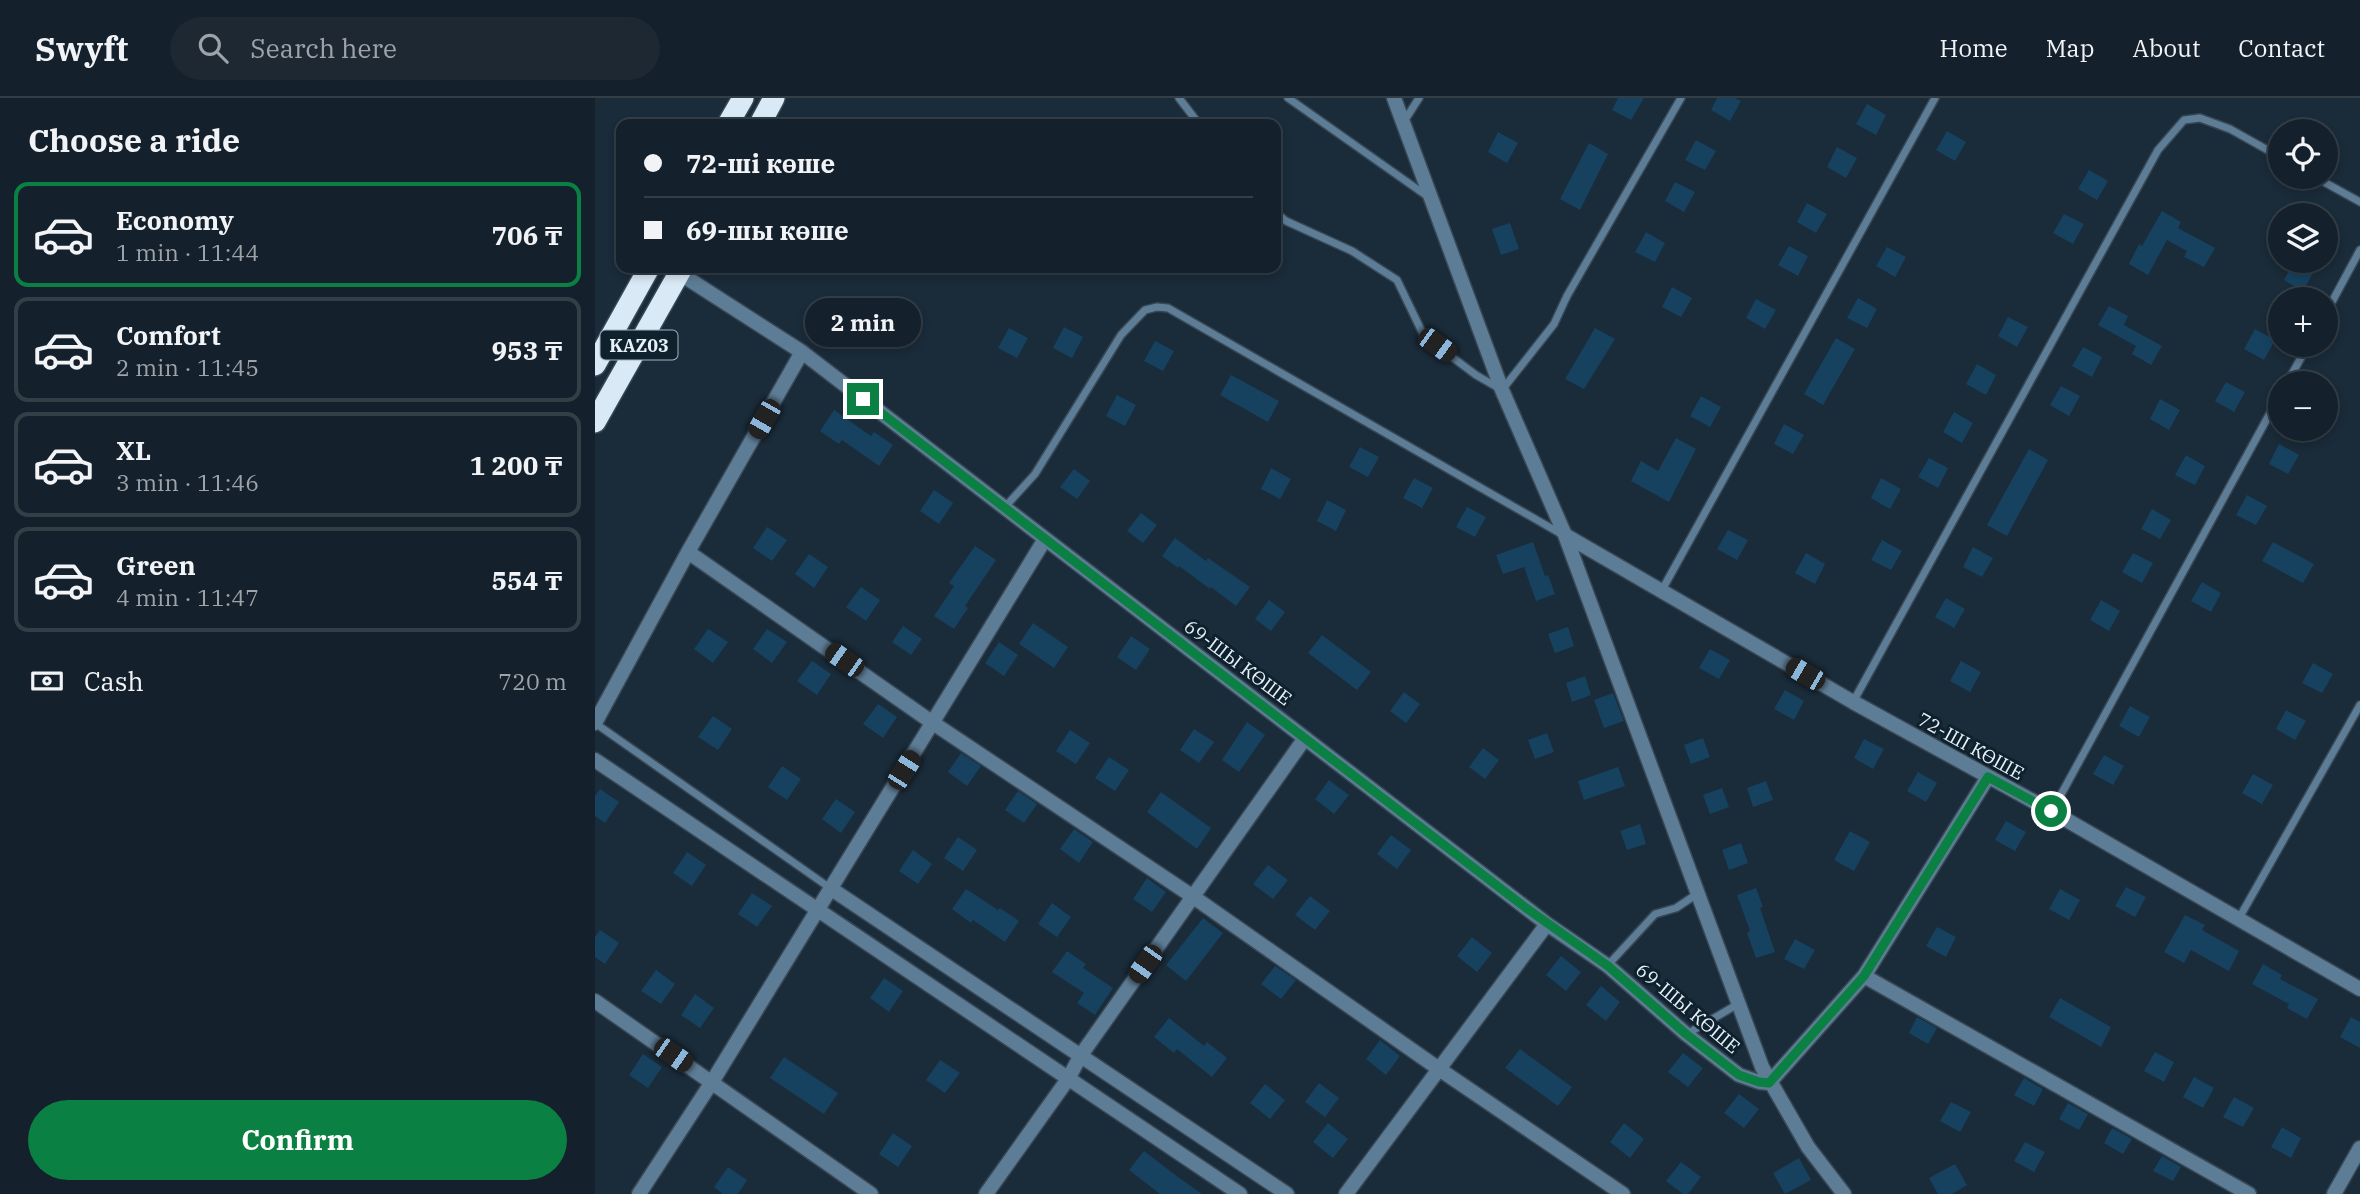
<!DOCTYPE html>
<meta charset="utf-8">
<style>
body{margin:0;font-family:"IBM Plex Serif",serif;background:#1d2833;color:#f1f3f6;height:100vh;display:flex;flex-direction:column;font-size:26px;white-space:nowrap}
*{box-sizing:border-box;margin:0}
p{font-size:23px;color:#9da3a9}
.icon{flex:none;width:38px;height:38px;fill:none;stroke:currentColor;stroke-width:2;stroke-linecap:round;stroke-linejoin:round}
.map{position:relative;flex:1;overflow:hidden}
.panel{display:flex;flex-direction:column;background:#14202b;width:595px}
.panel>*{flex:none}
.hud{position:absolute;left:21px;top:21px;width:665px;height:154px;border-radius:14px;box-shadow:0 4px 10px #0003,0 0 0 2px #333e47;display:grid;align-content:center;height:154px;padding:0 28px;background:#14202b}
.fabs{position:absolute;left:1673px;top:21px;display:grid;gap:14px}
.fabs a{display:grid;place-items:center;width:70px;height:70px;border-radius:50%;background:#14202b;box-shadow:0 4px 10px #0003,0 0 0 2px #333e47;font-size:35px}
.end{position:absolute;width:32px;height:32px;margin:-16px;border:9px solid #0b8043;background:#fff;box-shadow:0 0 0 4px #fff}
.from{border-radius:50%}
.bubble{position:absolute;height:49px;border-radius:24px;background:#14202b;box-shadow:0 4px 10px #0003,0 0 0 2px #333e47;font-size:23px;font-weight:700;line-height:49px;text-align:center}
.car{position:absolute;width:21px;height:42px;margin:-21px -10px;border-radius:9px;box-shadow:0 0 5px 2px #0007;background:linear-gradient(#222 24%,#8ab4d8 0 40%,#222 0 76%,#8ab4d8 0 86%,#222 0)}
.hud b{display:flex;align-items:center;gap:24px;height:66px;font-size:26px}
.hud b+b{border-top:2px solid #333e47}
.hud i{width:18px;height:18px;background:#f1f3f6}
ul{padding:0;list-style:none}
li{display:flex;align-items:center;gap:21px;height:105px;margin:0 14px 10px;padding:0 14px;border:4px solid #333e47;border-radius:14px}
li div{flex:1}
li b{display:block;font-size:26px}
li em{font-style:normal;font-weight:700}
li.current{border-color:#0b8043}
li>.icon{width:63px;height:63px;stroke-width:1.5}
h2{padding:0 28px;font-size:32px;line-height:84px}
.pay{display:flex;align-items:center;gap:18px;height:77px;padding:0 28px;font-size:26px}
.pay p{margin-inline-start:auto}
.action{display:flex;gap:14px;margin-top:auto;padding:14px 28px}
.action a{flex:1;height:80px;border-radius:42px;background:#0b8043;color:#fff;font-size:28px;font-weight:700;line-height:80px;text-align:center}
header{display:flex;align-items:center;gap:42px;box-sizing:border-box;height:98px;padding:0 35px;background:#14202b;border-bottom:2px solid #333e47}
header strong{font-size:33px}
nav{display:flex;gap:38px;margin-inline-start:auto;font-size:24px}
.search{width:490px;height:63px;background:#1d2833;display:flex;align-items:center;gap:18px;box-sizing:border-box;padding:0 24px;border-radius:38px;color:#9da3a9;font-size:26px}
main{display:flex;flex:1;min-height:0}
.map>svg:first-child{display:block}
</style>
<header>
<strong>Swyft</strong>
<div class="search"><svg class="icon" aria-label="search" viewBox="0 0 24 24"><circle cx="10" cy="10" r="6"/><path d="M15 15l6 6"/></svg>Search here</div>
<nav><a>Home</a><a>Map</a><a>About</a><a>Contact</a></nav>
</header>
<main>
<section class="panel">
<h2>Choose a ride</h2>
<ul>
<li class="current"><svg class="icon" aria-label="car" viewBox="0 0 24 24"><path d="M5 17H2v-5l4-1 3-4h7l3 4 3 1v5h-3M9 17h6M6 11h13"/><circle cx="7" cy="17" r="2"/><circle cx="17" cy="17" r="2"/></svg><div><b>Economy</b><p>1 min · 11:44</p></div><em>706 ₸</em></li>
<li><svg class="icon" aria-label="car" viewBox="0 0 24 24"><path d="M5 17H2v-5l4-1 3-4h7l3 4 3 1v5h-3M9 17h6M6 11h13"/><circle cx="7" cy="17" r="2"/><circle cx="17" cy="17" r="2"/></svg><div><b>Comfort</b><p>2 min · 11:45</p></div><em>953 ₸</em></li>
<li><svg class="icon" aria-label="car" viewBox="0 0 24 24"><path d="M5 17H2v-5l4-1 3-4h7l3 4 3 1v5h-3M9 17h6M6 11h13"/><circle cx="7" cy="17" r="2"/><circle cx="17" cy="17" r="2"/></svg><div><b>XL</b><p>3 min · 11:46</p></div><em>1 200 ₸</em></li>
<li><svg class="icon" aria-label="car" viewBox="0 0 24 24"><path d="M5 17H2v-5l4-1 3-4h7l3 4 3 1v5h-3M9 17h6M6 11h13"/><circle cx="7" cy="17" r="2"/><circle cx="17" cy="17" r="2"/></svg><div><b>Green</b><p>4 min · 11:47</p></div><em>554 ₸</em></li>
</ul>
<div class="pay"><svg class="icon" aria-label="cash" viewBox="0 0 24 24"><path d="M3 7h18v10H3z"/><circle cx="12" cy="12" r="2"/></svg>Cash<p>720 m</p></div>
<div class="action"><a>Confirm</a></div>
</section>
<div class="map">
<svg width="1765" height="1096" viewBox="0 0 1765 1096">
<rect width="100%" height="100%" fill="#1a2b39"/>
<path fill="#164260" d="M1023,0H1049L1036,22L1017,12Z
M1122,0H1140L1146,3L1135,23L1116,12Z
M1272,6L1291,17L1281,37L1261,26Z
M1352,33L1371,44L1360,63L1341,52Z
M903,34L923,45L912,65L893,54Z
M1101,42L1121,53L1110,72L1090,62Z
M994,45L1013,56L985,112L965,101Z
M1242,49L1262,60L1251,80L1232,69Z
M1494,72L1513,83L1502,102L1483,91Z
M1080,84L1100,94L1089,114L1070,103Z
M1212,105L1232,116L1221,135L1202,124Z
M1567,113L1586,124L1583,130L1620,150L1609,169L1589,159L1592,153L1572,142L1553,177L1534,166L1544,146L1547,148Z
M1469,116L1489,126L1478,146L1458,135Z
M915,125L924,151L906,157L897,131Z
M1051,134L1070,145L1060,164L1040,154Z
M1194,148L1213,158L1203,178L1183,167Z
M1292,149L1311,159L1300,179L1281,168Z
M1699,163L1719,173L1708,193L1689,182Z
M1077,189L1097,200L1086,219L1067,209Z
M1263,200L1282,211L1272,230L1252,220Z
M1161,201L1181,212L1170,231L1151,220Z
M1514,208L1533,218L1529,227L1567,248L1556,267L1537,256L1541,248L1503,227Z
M1413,219L1433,229L1422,249L1403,238Z
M469,229L488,239L477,260L458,250Z
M414,230L433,240L422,260L403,250Z
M1000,230L1020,241L989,291L970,281Z
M1660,231L1680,242L1669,262L1649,251Z
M1241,240L1260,251L1228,307L1209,296Z
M560,243L579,253L568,273L549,263Z
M1488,249L1507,259L1497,279L1477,268Z
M1382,266L1401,277L1391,297L1371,286Z
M636,277L684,303L673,324L625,297Z
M1631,284L1650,294L1639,314L1620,303Z
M1466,288L1485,298L1474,318L1455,307Z
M522,297L541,307L530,328L511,318Z
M1106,298L1126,309L1115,329L1095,318Z
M1565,301L1585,312L1574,332L1555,321Z
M239,312L276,338L279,334L298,347L284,368L247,342L244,346L225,333Z
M1359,314L1378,325L1367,345L1348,334Z
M1189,326L1209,337L1198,356L1179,346Z
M1081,340L1101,351L1074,404L1036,383L1046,363L1063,373Z
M1684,346L1704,357L1693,376L1674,366Z
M765,349L784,359L773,379L754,369Z
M1434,351L1453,362L1412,438L1392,427Z
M1591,357L1610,368L1600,387L1580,377Z
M1334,360L1353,370L1343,390L1323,379Z
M676,370L696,381L685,401L666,391Z
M479,371L495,383L482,401L465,389Z
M819,380L838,390L827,410L808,400Z
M1286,380L1306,391L1295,411L1276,400Z
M339,392L358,405L344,426L325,413Z
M1652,397L1672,408L1661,427L1641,417Z
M732,402L751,412L741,433L722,423Z
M872,409L891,419L880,439L861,429Z
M1557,411L1576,422L1565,441L1546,431Z
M546,415L562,427L548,445L532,433Z
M172,429L192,442L177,463L158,450Z
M1133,432L1153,442L1142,462L1122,451Z
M580,440L611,463L613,460L655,489L641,508L616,489L615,491L584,468L583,470L567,458Z
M1287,442L1307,453L1296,472L1276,462Z
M938,444L950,478L953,477L960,496L941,503L929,469L908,476L901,457Z
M1678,444L1719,466L1708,485L1667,463Z
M380,448L401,462L370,508L373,510L359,531L339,518L359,488L354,485Z
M1378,449L1398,460L1387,479L1368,469Z
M1211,455L1230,466L1220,486L1200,475Z
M1538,455L1558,465L1547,485L1527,474Z
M214,456L233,469L219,490L200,476Z
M1607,484L1626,495L1616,514L1596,503Z
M266,489L285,502L271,523L251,509Z
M1351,500L1370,511L1359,530L1340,519Z
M674,502L690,514L676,533L660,521Z
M1506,502L1525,513L1514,533L1495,522Z
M438,525L473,549L459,570L424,546Z
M308,528L327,541L316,557L297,544Z
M973,529L979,548L960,555L953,536Z
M113,531L133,544L118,565L99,551Z
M172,531L192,544L177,565L158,551Z
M727,537L776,574L762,592L713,555Z
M536,538L555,551L541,572L522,559Z
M404,544L423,557L409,578L390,565Z
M1115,551L1135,562L1124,581L1104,570Z
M217,563L236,576L222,597L202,583Z
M1366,563L1386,574L1375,594L1355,583Z
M1718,565L1738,576L1727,595L1707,585Z
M990,578L996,597L977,604L971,585Z
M1190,592L1209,603L1199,622L1179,611Z
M809,594L825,606L811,625L795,613Z
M1018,595L1029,623L1009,630L999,602Z
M283,606L302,619L288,640L268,626Z
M1535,608L1555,619L1544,639L1524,628Z
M1691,612L1711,623L1700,642L1681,631Z
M118,618L137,631L123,652L103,639Z
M652,624L670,637L644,674L627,662Z
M599,631L619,644L604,665L585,652Z
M475,632L495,645L481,666L461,653Z
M952,635L959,654L940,661L933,642Z
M1108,640L1115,659L1096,666L1089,647Z
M1269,641L1289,651L1278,671L1259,660Z
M888,650L904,662L890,681L874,669Z
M366,655L386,668L372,688L353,674Z
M1509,657L1529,668L1518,687L1498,676Z
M514,659L534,672L520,693L500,680Z
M187,668L206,681L192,702L173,689Z
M1023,669L1030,688L989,702L983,683Z
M1323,674L1342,685L1331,704L1312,693Z
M1658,676L1678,687L1667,706L1647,695Z
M734,682L754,697L739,716L720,701Z
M1171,683L1178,702L1158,709L1152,690Z
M1127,690L1134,709L1115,716L1108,697Z
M5,691L24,704L10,725L0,718V698Z
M423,693L442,706L429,725L410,712Z
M566,694L616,730L602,751L552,714Z
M241,701L260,714L246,735L227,721Z
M1411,723L1431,734L1420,753L1400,742Z
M1045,726L1051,746L1032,752L1025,733Z
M479,731L498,744L484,765L465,751Z
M1255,733L1275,744L1259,773L1239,762Z
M796,737L816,752L802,771L782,756Z
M363,739L382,752L368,773L349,760Z
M1146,745L1153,765L1134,772L1127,752Z
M318,752L337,766L323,786L304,773Z
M92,754L111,767L97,788L78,775Z
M673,767L693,782L678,801L658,786Z
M552,780L571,794L557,814L538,801Z
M1531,789L1551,799L1540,819L1520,808Z
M1161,790L1168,809L1165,810L1180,854L1161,860L1152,835L1155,833L1142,797Z
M371,791L403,812L405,810L424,823L410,844L378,822L376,825L357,811Z
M1465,791L1485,802L1474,822L1454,811Z
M157,795L177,808L162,829L143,816Z
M715,798L735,813L720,832L700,817Z
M457,805L476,819L462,839L443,826Z
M1590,817L1610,827L1607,832L1644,853L1634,873L1596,852L1589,865L1569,854Z
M608,820L628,835L591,883L571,867Z
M1342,829L1361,839L1351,859L1331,848Z
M5,832L24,845L10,866L0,859V839Z
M877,839L897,855L882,874L862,858Z
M1200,841L1220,852L1209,871L1189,861Z
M472,853L491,866L488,870L518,890L500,917L482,905L489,895L457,874Z
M966,858L986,874L971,893L951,877Z
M1668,866L1687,877L1685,881L1723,901L1712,921L1692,910L1694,906L1657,886Z
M680,868L701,882L686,901L666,886Z
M61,872L80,886L66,906L46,893Z
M289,880L308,893L294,914L275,900Z
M1006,888L1025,904L1011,923L991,907Z
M100,896L119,910L105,930L86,917Z
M1465,900L1516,929L1506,949L1454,919Z
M1322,919L1342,930L1333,946L1314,935Z
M1756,919L1765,924V950L1745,939Z
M574,920L609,948L612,944L632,960L617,979L582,951L579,955L559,939Z
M785,942L805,958L791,977L771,961Z
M925,951L977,989L963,1008L910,970Z
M1560,954L1579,964L1569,984L1549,973Z
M1088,955L1108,970L1093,989L1073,974Z
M48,956L67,969L53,990L34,977Z
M189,959L243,995L229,1016L175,980Z
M345,962L365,975L350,995L331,982Z
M1599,979L1619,990L1608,1010L1588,999Z
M1429,980L1448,991L1439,1008L1419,997Z
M724,985L744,1000L730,1019L710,1004Z
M670,986L690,1002L675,1021L655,1005Z
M1144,996L1164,1011L1149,1030L1129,1015Z
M1639,999L1659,1010L1648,1029L1628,1019Z
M1356,1004L1376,1014L1365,1034L1345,1023Z
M1473,1005L1493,1016L1484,1032L1464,1021Z
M733,1025L753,1041L738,1060L718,1044Z
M1029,1025L1049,1041L1035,1060L1015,1044Z
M1687,1029L1706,1040L1696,1060L1676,1049Z
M1517,1030L1537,1041L1528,1056L1509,1045Z
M298,1035L317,1048L303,1069L284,1056Z
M1430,1044L1450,1054L1439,1074L1419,1063Z
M549,1053L583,1079L607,1096H565L534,1072Z
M1567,1058L1586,1069L1578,1083L1558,1073Z
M1204,1060L1216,1082L1190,1096L1178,1075Z
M1086,1064L1106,1079L1093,1096H1088L1071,1083Z
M1360,1066L1372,1087L1357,1096H1343L1334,1080Z
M133,1069L152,1082L143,1096H128L119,1089Z"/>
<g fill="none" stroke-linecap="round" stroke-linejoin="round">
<g stroke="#374754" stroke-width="10">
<path id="lane" d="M584,0L604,26
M693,0L832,98
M808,25L824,0
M1720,79L1765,104
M681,115L691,123L757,153L802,182L829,238L881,277L907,292L959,226L972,198L1086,0
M1731,215L1765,152
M1692,285L1713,247
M409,410L440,376L526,237L550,212L562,209L573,210L968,437
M1067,492L1340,0
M1258,604L1563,52L1589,22L1605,20L1635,31L1685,59
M0,625L235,790
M1457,713L1685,297
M1643,822L1765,607
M1013,867L1060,816L1081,810L1102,796
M1092,936L1143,906"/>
</g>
<g stroke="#374754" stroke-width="17">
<path id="street" d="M799,0L907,292L970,437L1167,969L1213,1049L1249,1096
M84,175L207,254L952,826L1013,868L1091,936L1144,977L1164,984L1174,985L1269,878L1393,679
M970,437L1258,604L1456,713L1765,891
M93,454L338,625L597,798L844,971L1028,1096
M0,625L93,454L207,254
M0,662L645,1096
M235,790L692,1096
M1269,878L1654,1096
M0,903L276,1096
M44,1096L117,984L450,441
M391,1096L473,981L486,957L710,640
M751,1096L952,826
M1739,1096L1765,1050"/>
</g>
<g stroke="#374754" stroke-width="24">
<path id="highway" d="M133,26L148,0
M165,26L179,0
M0,267L54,170
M0,324L87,170"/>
</g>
<use href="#lane" stroke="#5d7c95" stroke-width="7"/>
<use href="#street" stroke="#5d7c95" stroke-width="14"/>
<use href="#highway" stroke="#dae9f6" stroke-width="21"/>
</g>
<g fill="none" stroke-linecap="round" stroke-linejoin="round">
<path stroke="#0b8043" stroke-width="9" d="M268,301L931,810L1013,868L1091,936L1144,977L1164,984L1174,985L1269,878L1393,679L1456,713"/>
</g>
<g text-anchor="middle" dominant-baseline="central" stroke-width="6" stroke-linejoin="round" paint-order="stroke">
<rect fill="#10212e" stroke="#a6b3bd" stroke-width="2" x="5.5" y="232.5" width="77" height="29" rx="5"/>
<g font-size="18" font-weight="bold" fill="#e6f1fa">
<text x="44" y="247">KАZ03</text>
</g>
<g font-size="19" fill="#e6f1fa" stroke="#10212e">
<text transform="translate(643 564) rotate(37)">69-ШЫ КӨШЕ</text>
<text transform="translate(1376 648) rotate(29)">72-ШІ КӨШЕ</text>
<text transform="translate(1093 910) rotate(40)">69-ШЫ КӨШЕ</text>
</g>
</g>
</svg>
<div class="fabs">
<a><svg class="icon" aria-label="locate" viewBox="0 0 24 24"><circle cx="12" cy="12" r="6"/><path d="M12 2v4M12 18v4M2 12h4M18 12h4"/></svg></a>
<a><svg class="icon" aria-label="layers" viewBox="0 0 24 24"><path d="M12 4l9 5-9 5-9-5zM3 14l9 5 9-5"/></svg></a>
<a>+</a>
<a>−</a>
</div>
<i class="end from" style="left:1456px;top:713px"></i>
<i class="end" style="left:268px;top:301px"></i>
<div class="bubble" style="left:210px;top:200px;width:116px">2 min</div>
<i class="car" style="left:842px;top:247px;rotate:126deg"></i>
<i class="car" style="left:169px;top:321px;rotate:210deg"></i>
<i class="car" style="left:249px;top:562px;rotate:305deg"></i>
<i class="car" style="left:1210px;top:576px;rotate:300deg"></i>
<i class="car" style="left:309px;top:672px;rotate:32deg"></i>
<i class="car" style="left:550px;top:866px;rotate:215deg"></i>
<i class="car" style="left:78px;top:957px;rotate:125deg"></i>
<div class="hud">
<b><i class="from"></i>72-ші көше</b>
<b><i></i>69-шы көше</b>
</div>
</div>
</main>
